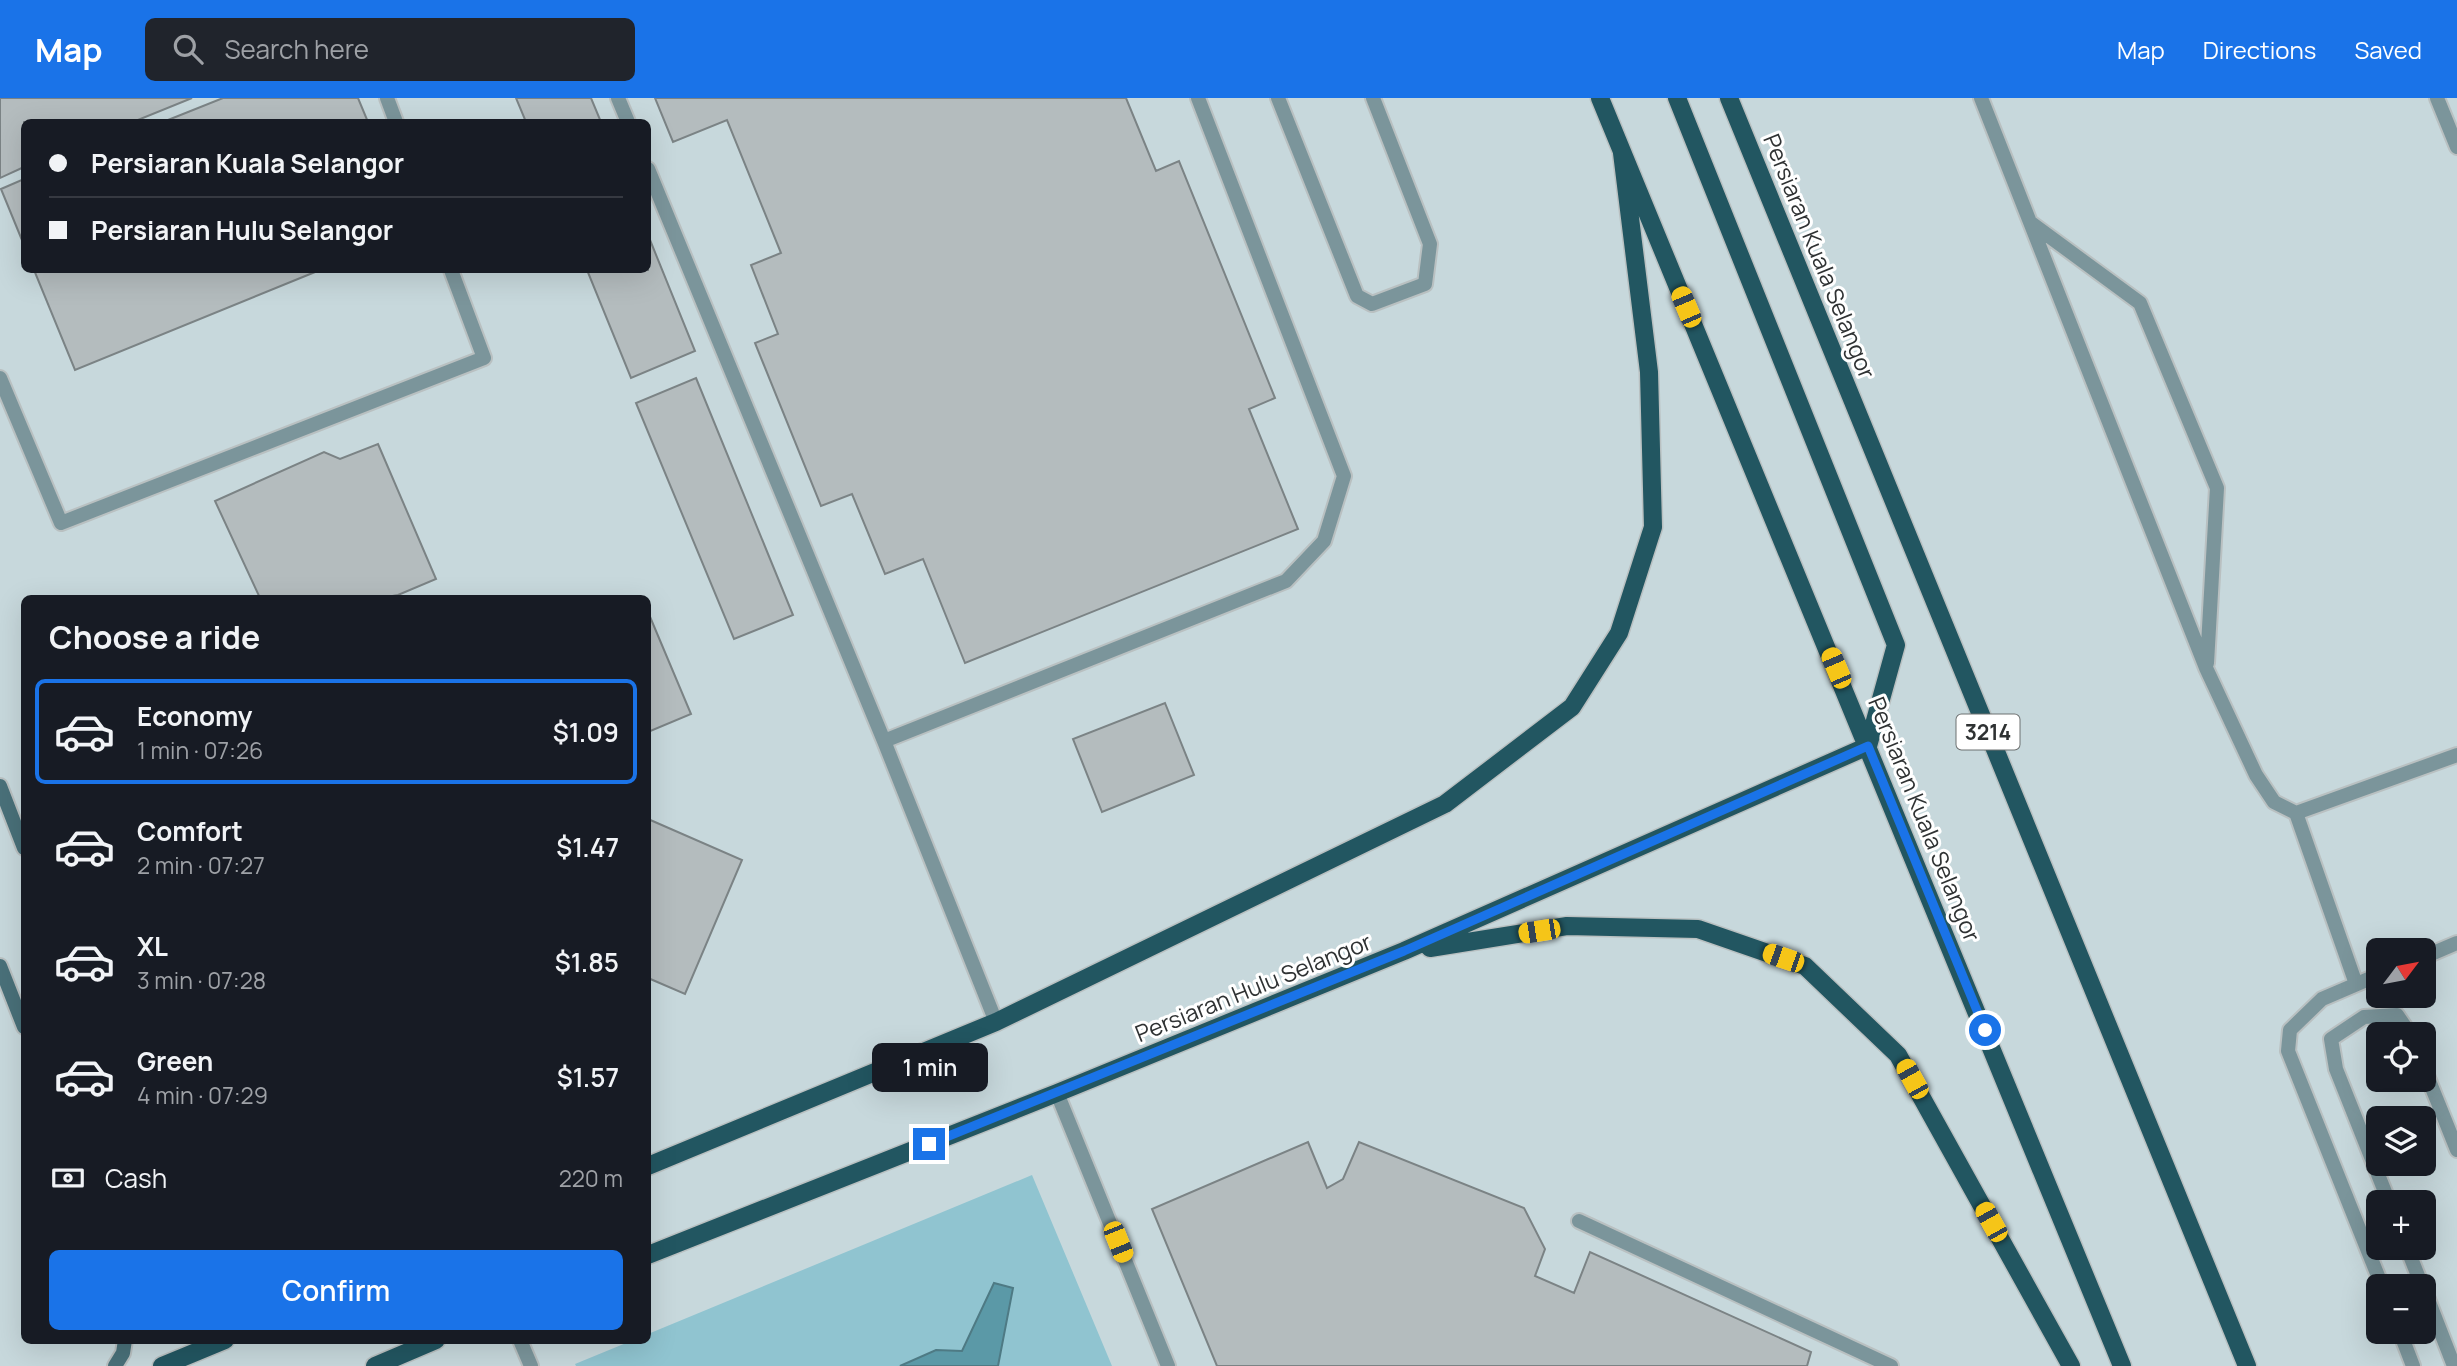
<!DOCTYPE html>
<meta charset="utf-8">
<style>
body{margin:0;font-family:Manrope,sans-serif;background:#20242c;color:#f1f3f6;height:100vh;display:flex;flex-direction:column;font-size:26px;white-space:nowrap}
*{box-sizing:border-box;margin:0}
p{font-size:23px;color:#9ea1a6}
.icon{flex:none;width:38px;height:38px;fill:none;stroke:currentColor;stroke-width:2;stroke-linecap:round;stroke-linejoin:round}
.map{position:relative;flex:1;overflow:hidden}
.panel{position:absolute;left:21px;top:497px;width:630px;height:749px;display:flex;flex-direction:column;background:#171b24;border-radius:10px;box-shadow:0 7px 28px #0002}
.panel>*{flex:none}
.top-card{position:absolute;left:21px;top:21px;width:630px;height:154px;border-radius:10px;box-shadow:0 7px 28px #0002;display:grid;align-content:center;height:154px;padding:0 28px;background:#171b24}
.needle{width:46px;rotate:58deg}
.fabs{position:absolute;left:2366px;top:840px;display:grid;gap:14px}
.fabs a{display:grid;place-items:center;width:70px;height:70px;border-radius:10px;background:#171b24;box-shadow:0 7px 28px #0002;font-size:35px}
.end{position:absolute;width:32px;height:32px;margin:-16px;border:9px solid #1a73e8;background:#fff;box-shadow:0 0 0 4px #fff}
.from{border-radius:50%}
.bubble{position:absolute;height:49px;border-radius:10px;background:#171b24;box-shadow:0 7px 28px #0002;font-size:23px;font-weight:600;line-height:49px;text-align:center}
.car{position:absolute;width:21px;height:42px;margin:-21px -10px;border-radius:9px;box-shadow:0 0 5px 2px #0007;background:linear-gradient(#f5c518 24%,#345 0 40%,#f5c518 0 76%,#345 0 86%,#f5c518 0)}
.top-card b{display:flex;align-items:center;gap:24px;height:66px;font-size:26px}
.top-card b+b{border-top:2px solid #363941}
.top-card i{width:18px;height:18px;background:#f1f3f6}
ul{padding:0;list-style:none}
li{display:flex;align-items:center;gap:21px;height:105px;margin:0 14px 10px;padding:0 14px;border:4px solid transparent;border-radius:10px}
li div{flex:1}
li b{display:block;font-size:26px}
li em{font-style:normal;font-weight:600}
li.on{border-color:#1a73e8}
li>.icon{width:63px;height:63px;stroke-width:1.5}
h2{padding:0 28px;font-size:32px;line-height:84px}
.pay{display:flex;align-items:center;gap:18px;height:77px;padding:0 28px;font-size:26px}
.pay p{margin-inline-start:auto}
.primary-button{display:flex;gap:14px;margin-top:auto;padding:14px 28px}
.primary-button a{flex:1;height:80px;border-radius:10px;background:#1a73e8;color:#fff;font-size:28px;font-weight:600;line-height:80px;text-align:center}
header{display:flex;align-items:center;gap:42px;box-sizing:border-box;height:98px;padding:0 35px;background:#1a73e8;color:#fff}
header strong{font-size:33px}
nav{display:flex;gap:38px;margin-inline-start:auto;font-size:24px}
.search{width:490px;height:63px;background:#20242c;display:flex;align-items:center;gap:18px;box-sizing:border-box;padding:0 24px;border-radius:10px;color:#9ea1a6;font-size:26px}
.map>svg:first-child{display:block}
</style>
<header>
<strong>Map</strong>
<div class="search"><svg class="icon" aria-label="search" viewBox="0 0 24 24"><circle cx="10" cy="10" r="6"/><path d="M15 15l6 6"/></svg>Search here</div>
<nav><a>Map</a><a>Directions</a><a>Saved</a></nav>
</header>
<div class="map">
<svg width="2457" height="1268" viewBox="0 0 2457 1268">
<rect width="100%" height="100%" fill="#dbe3e5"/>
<path fill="#c7d8dc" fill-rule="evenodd" d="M0,0H2457V1268H0ZM24,24H648V172H24ZM24,500H648V1242H24ZM2378,852H2424V898H2378ZM2378,936H2424V982H2378ZM2378,1020H2424V1066H2378ZM2378,1104H2424V1150H2378ZM2378,1188H2424V1234H2378Z"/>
<path fill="#90c4d0" d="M1032,1077L1112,1268H576L575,1266L631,1243L648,1242V1236Z"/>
<path fill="#5b99a7" stroke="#4e7a84" stroke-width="2" d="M994,1185L1013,1190L998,1268H900L936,1252L962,1253Z"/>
<path fill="#b4bcbe" stroke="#7b8385" stroke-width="2" d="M0,0H192L133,24H24V69L0,80Z
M223,0H358L368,24H163Z
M516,0H591L601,24H526Z
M655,0H1126L1156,73L1179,63L1275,300L1249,311L1298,431L965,565L923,461L885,476L852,396L821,408L755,245L778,236L751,167L781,155L727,22L673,44Z
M24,81V147L1,91Z
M648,137L695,253L631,280L587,172H648Z
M34,172H320L75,272Z
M696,280L793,517L734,541L636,305Z
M378,346L436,481L398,497L381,500H260L215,403L324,354L340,361Z
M648,514L691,616L648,634Z
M1165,605L1194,677L1102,714L1073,641Z
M648,721L742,762L685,896L648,880Z
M1308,1044L1327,1090L1343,1081L1359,1044L1524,1110L1545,1151L1535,1178L1574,1195L1590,1154L1811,1254L1807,1268H1217L1152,1111Z"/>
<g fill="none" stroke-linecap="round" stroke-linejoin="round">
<g stroke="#b9c0c1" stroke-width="18">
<path id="lane" d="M387,0L396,24
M618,0L628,24
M1278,0L1357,198L1372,206L1425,186L1430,146L1373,0
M1981,0L2206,570L2256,677L2274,704L2296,715L2457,657
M2437,0L2457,49
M648,71L884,643L996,924
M2031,125L2140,205L2217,390L2207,565
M0,280L61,425L484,260L451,172
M884,643L1286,483L1324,443L1344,378L1198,0
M2296,715L2356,886
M2424,859L2457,845
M2378,877L2322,901L2290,932L2288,953L2382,1188
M2424,970L2457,1052
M1057,995L1168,1268
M2389,1104L2336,971L2331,941L2364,919L2397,917L2410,936
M1579,1123L1891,1268
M2407,1150L2422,1188
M2424,1191L2454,1268
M2400,1234L2413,1268"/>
</g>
<g stroke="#b9c0c1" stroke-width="18">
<path id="street" d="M520,1242L531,1268"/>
</g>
<g stroke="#b9c0c1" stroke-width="18">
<path id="secondary" d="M0,688L24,750
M0,868L24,929
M115,1268L123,1255L125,1242"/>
</g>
<g stroke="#b9c0c1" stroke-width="21">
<path id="primary" d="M1600,0L2122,1268
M1677,0L1896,547L1868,648
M1729,0L2247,1268
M1430,850L1567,828L1698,831L1805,868L1898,957L2071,1268
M648,1068L996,924L1445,706L1572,609L1619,535L1653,429L1649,274L1622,55
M648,1157L1057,995L1404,853L1868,648
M162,1268L225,1242
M375,1268L436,1242"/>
</g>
<use href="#lane" stroke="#7b959b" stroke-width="14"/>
<use href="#street" stroke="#7b959b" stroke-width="14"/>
<use href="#secondary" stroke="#497079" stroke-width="14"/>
<use href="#primary" stroke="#225661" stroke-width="18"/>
</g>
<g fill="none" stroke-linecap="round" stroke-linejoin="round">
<path stroke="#1a73e8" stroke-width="9" d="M929,1046L1404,853L1868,648L1985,932"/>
</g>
<g text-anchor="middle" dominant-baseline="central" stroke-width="6" stroke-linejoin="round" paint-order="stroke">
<rect fill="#fff" stroke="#6d7070" stroke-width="2" x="1956.5" y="616.5" width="63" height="35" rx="5"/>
<g font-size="21" font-weight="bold" fill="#2f3233">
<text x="1988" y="634">3214</text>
</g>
<g font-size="23" fill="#2f3233" stroke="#fff">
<text transform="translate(1820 158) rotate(68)">Persiaran Kuala Selangor</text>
<text transform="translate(1925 721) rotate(68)">Persiaran Kuala Selangor</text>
<text transform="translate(1253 889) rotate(-22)">Persiaran Hulu Selangor</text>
</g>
</g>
</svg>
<div class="fabs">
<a><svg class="needle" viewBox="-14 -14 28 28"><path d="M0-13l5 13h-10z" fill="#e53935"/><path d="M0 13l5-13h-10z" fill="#9ea1a6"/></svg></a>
<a><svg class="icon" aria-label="locate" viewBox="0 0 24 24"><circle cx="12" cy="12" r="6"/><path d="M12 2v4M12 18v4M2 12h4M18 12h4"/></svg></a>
<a><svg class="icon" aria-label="layers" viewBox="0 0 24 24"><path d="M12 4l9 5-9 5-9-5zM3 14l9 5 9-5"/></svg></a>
<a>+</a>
<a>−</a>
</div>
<i class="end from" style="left:1985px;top:932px"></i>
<i class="end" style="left:929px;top:1046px"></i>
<div class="bubble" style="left:872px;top:945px;width:116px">1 min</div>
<i class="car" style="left:1686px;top:209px;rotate:337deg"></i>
<i class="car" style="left:1836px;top:570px;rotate:337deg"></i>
<i class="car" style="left:1539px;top:833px;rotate:261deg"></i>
<i class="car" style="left:1783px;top:860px;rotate:289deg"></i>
<i class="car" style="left:1912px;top:981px;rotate:331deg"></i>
<i class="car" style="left:1991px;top:1124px;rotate:331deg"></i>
<i class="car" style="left:1118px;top:1144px;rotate:158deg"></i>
<div class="top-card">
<b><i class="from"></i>Persiaran Kuala Selangor</b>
<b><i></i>Persiaran Hulu Selangor</b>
</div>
<section class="panel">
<h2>Choose a ride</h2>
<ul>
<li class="on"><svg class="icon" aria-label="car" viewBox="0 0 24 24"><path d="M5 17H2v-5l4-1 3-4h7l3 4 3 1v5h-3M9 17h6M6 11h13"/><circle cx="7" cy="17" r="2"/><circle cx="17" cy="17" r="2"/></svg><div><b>Economy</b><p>1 min · 07:26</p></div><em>$1.09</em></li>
<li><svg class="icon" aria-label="car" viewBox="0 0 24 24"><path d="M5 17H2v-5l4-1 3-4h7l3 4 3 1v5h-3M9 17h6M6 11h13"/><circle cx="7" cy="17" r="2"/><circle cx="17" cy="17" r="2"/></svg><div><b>Comfort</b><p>2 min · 07:27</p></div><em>$1.47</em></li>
<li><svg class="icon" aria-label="car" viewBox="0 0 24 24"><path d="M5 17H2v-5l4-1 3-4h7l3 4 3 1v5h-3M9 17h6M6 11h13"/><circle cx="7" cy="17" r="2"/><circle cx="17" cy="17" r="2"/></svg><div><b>XL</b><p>3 min · 07:28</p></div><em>$1.85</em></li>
<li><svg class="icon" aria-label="car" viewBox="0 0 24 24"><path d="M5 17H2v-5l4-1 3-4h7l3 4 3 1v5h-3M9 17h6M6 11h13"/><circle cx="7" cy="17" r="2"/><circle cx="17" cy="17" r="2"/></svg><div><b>Green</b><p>4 min · 07:29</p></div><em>$1.57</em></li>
</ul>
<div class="pay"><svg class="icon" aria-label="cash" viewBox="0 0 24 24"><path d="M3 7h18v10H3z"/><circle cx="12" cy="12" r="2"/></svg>Cash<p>220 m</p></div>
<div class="primary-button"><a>Confirm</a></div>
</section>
</div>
